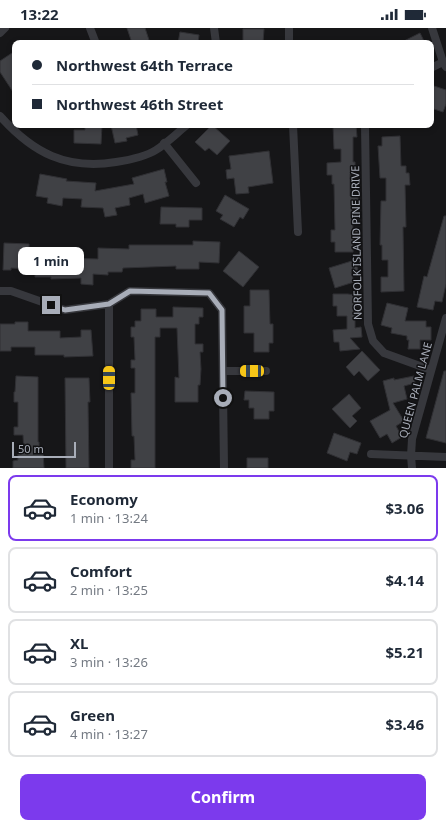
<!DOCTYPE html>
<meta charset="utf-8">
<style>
body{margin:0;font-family:"Noto Sans",sans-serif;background:#f2f2f3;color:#1f2937;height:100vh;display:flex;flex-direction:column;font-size:15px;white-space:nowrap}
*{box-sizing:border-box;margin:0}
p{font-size:13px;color:#747a83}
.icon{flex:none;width:22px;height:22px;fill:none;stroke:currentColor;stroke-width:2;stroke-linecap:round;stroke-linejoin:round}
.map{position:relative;height:440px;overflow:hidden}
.sheet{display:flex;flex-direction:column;background:#fff;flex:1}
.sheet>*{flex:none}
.top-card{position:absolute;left:12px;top:12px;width:422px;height:88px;border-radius:8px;box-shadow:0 2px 6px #0003;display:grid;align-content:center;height:88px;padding:0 20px;background:#fff}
.scale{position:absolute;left:12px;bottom:10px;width:64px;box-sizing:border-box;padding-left:4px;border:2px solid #a8adb8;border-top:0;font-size:11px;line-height:14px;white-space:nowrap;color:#a8adb8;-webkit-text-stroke:3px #111113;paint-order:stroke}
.end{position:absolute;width:18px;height:18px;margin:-9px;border:5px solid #a8adb8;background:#111;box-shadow:0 0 0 2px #111}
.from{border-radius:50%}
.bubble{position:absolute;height:28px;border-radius:8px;background:#fff;box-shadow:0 2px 6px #0003;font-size:13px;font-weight:700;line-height:28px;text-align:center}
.car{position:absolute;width:12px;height:24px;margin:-12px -6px;border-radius:5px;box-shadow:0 0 3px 1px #0007;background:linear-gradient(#f5c518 24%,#345 0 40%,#f5c518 0 76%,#345 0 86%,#f5c518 0)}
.top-card b{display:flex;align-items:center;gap:14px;height:38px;font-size:15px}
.top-card b+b{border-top:1px solid #e0e1e3}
.top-card i{width:10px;height:10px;background:#1f2937}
ul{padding:7px 0 0;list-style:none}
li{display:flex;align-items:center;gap:12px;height:66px;margin:0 8px 6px;padding:0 12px;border:2px solid #e0e1e3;border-radius:8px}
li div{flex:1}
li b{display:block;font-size:15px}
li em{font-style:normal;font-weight:700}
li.current{border-color:#7c3aed}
li>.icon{width:36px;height:36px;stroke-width:1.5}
.action{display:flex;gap:8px;margin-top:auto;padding:8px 20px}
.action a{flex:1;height:46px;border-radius:8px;background:#7c3aed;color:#fff;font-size:16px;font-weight:700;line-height:46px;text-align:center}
.status{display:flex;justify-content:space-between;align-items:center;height:28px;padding:0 20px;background:#fff;direction:ltr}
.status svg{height:11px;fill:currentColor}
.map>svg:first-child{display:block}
</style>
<div class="status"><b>13:22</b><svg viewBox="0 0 49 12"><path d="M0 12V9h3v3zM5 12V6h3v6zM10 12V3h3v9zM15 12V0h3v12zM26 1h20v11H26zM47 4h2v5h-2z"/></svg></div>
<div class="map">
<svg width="446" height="440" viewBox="0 0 446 440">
<rect width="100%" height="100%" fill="#161618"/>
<path fill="#404145" stroke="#303034" d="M127,0H145L150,15H132Z
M243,1H264L263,15H243Z
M180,4L199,7L198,15H178Z
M420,5L425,15H400Z
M15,23V67L0,44V33Z
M431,57L446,62V76L443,84L431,80Z
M85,97H102L101,116L74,115V102H85Z
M111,97H136L138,107L126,110L127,113L115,115Z
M212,97L230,113L217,127L209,120L205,123L195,114Z
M333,97H356L357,109H353V134H355V146H350V168H358V180H352L353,202H359V214H353V224H335V214H331V202H335L334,156H332V147H327V135L341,134V121H334Z
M400,108L401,138H406V145H409L410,157H405L406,199H403L404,263L381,264V249H388V232H382V217H380L381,173H386V150H380L378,118H382V109Z
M269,123L273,155L248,159L249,165L236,166L234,150L227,151L226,142L231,141L229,128Z
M164,141L167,154H165L169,168L145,175L143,166L129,170L130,177L115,180L117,187L105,189L103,180L81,179L82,171L63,170L62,178L47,175L48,170L36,168L40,146L67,151L66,153L96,155L95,163L134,156L132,150Z
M225,167L249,181L243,191L240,189L234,199L220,191L223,187L216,183Z
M161,179L202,180V192H189V199H176V196H160Z
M444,188H446V256L442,274L435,273L433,282L417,279L424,248L427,249Z
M193,213L220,214L219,235L199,234V241H176V238L123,240L122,244H108V247L93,246V257L81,256V250L51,251V249H35V241L11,240V242H3L4,215L29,216V226H60V230L98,231V220L129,221V217H193Z
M239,223L259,239L243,259L223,243Z
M355,232L358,242L351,244L354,254L335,260L329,240Z
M250,262H269L270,296H273V315H269V324H254V305H244V278H250Z
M333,266H348L360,268V278H355V300L361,299L362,309L350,310L360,321L340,323L339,314H334L333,302L347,301V288H337V278H333Z
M387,275L408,280L405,293H426V299H431V312H420V321H408L409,312H407V308L391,305L392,300L381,297Z
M173,279L203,280V289H199V296H195V316H203V324H200L201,341L200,357H198V374H175V349L179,350L177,300H160V309H155V440H131V432H135L134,408H132L131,365H135V340H131V332H135L134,309H131V299H135V293H141V281H156V289H173Z
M15,294H28V303H60V310L81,309V302H91L93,328L64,329V327H35V319H11V323H0V296H15Z
M362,323L380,342L368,353L359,343L354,348L346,339Z
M444,343H446V415L426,410Z
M16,348L38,349V414H39V423H43L44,440H13V433L18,432V426L24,425L23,407H14V399H18V374H14V364H15Z
M414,348L415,355L404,358L407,371L393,375L404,393L396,398L402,409L392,415L387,406L380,410L370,393L390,382L383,353L394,350V352Z
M65,350H89L90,374H88L89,440H66Z
M245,363L274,364V383H269V391H254V380H249V372H244Z
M349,366L361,380L352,388L357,393L350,400L332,381Z
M334,405L361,415L357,426L350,424L347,433L327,425Z
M247,430H268V440H247Z"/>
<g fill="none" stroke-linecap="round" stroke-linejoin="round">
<path stroke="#37383d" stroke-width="8" d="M90,0L95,13
M214,0L216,15
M289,0V15
M432,0L443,34L446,39
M0,5L5,0
M431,40L443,34
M0,88C33,125 66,142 116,134C129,132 145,129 156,122C167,115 177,105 187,97
M293,97L298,204
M365,97L368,296L373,313L384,325L431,342
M164,115L196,155
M0,263H11L65,282L109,276L130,263L209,265L222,282L224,440
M223,343H266
M371,426L446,429
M109,440V276
M412,440L411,428L412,411L446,290"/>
</g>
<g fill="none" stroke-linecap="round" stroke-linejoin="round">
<path stroke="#a8adb8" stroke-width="5" d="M51,277L65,282L109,276L130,263L209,265L222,282L223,370"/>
</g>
<g text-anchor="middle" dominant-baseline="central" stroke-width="3" stroke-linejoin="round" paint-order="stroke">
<g font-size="11" fill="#a8adb8" stroke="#111113">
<text transform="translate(356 215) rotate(-91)">NORFOLK ISLAND PINE DRIVE</text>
<text transform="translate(415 362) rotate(-75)">QUEEN PALM LANE</text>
</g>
</g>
</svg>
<div class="scale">50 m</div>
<i class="end from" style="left:223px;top:370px"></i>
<i class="end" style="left:51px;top:277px"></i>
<div class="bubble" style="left:18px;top:219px;width:66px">1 min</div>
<i class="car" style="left:252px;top:343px;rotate:270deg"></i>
<i class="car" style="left:109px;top:350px;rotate:0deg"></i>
<div class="top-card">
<b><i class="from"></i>Northwest 64th Terrace</b>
<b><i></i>Northwest 46th Street</b>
</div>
</div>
<section class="sheet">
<ul>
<li class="current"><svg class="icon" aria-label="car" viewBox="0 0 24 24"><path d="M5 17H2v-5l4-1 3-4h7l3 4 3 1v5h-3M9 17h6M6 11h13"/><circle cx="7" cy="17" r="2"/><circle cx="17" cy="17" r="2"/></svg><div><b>Economy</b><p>1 min · 13:24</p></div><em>$3.06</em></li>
<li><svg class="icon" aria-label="car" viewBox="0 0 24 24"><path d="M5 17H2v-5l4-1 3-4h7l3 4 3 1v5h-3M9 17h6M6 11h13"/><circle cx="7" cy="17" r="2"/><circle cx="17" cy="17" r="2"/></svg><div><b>Comfort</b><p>2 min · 13:25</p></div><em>$4.14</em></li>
<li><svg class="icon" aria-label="car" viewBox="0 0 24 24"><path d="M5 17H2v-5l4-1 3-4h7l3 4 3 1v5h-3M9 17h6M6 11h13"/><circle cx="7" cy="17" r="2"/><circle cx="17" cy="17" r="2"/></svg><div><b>XL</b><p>3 min · 13:26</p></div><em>$5.21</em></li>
<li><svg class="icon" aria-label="car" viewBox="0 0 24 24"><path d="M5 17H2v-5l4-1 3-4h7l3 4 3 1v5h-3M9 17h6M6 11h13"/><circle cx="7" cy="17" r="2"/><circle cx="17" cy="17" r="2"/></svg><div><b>Green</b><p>4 min · 13:27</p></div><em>$3.46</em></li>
</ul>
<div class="action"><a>Confirm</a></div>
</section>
